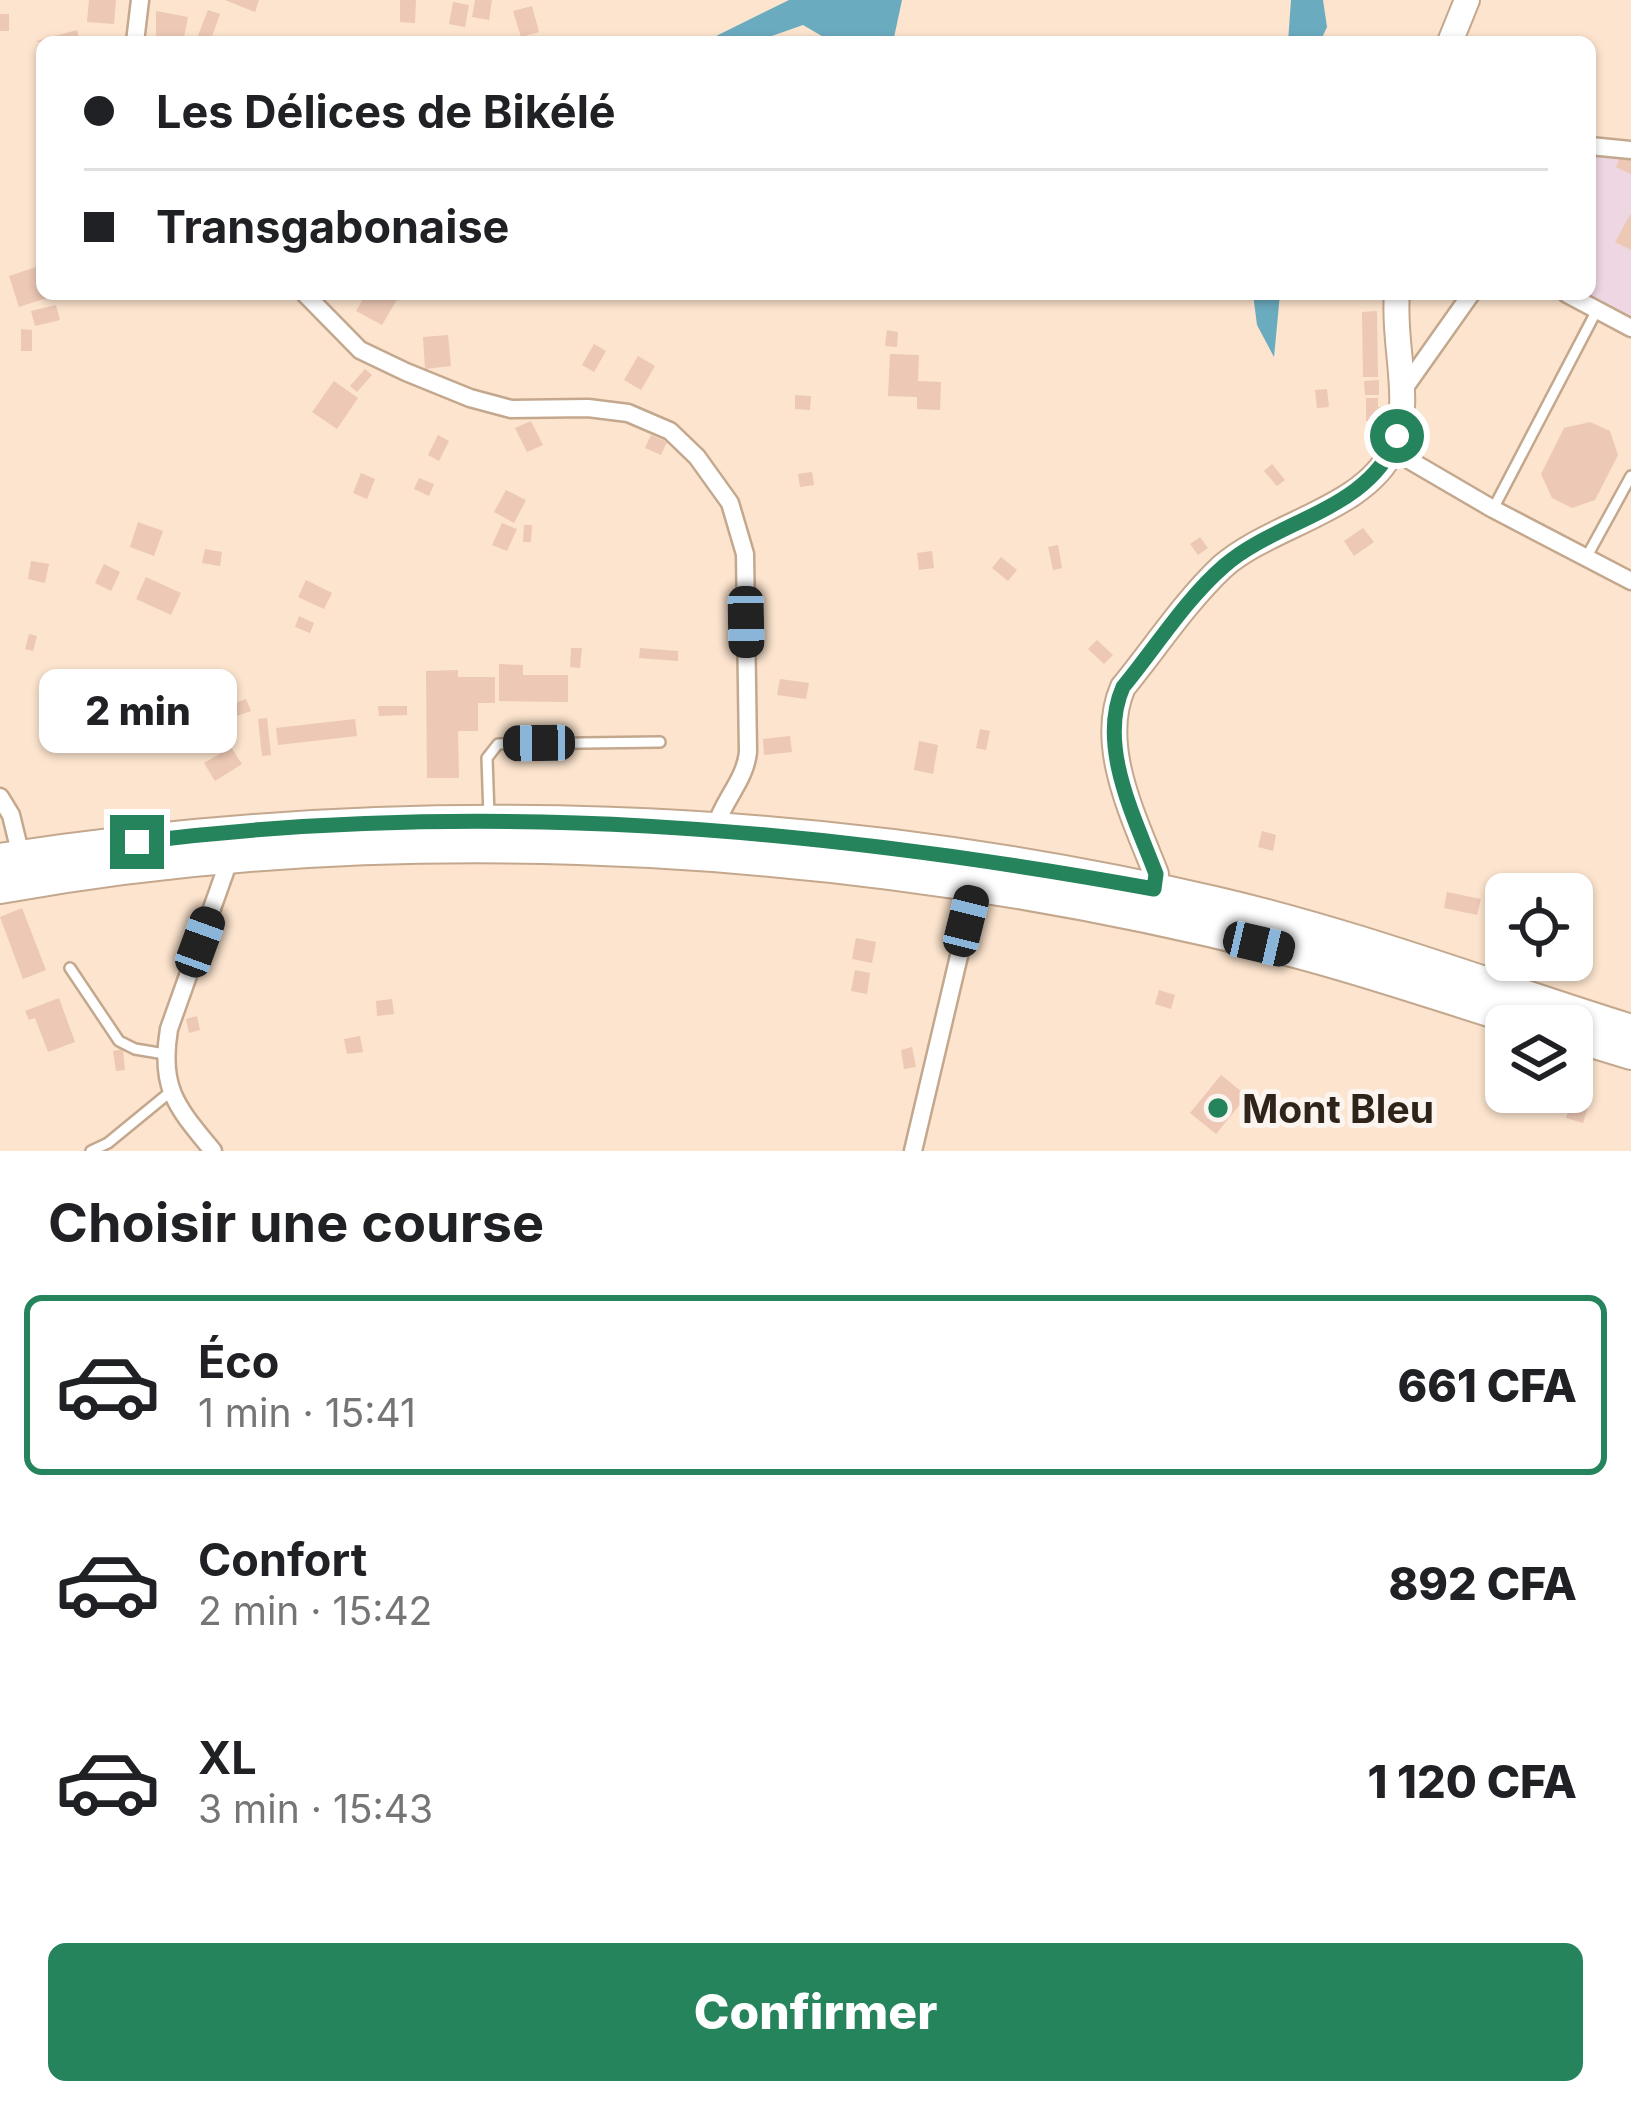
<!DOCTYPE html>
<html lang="fr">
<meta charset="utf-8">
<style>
body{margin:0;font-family:Inter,sans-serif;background:#f2f2f2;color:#202124;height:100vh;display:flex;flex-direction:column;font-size:45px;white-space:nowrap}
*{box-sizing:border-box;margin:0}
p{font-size:39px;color:#757577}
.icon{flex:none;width:66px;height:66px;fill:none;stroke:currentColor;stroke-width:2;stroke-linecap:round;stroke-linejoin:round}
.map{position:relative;height:1151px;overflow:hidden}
.side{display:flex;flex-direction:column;background:#fff;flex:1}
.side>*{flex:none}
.banner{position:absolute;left:36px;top:36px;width:1560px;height:264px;border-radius:18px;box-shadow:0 3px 9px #0004;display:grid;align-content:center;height:264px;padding:0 48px;background:#fff}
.buttons{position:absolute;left:1485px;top:873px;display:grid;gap:24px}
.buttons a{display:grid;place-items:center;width:108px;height:108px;border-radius:18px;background:#fff;box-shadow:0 3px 9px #0004;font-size:60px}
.end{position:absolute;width:54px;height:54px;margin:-27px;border:15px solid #25845b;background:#fff;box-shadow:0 0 0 6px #fff}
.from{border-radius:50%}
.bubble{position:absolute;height:84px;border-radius:18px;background:#fff;box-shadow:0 3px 9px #0004;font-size:39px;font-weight:800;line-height:84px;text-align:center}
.car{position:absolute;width:36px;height:72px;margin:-36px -18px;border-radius:15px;box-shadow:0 0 9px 3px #0007;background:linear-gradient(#222 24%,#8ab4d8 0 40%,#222 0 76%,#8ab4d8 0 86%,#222 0)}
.banner b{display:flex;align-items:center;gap:42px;height:114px;font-size:45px}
.banner b+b{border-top:3px solid #e0e0e0}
.banner i{width:30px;height:30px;background:#202124}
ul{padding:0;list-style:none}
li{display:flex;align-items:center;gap:36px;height:180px;margin:0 24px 18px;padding:0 24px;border:6px solid transparent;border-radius:18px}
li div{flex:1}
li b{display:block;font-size:45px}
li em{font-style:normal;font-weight:800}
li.current{border-color:#25845b}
li>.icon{width:108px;height:108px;stroke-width:1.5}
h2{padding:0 48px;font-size:54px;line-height:144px}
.action{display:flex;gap:24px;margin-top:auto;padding:24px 48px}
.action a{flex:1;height:138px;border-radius:18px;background:#25845b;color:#fff;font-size:48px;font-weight:800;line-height:138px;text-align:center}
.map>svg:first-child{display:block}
</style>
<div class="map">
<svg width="1631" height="1151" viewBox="0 0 1631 1151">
<rect width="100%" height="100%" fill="#fce4ce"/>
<path fill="#eed7e3" d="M1617,154L1631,156V318L1587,294H1590V156Z"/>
<path fill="#6babbf" d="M789,0H902L893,42H832L803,25L755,42H704Z
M1291,0H1323L1327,27L1320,42H1288Z
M1253,294H1280L1274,357L1257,325Z"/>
<path fill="#ecc8b5" d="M89,0H116L114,24L87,22Z
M225,0H259L255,12Z
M400,0H416L415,23L400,22Z
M475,0H492L489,20L472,17Z
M453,2L469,5L465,27L449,24Z
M532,6L539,32L521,37L513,11Z
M208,10L220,14L210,42L197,38Z
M156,11L188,17L183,42H156Z
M0,14H9V31H0Z
M77,30L80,42H37V41Z
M1621,155L1631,159V174L1616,167Z
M1631,213V250L1615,242Z
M42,265V294L56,295L19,307L9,276Z
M366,294L399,296L382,325L356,311Z
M56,305L60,320L35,326L31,311Z
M1377,311L1378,377H1363L1362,312Z
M21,329L32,330V351H21Z
M887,330L898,332L897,347L885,346Z
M448,335L451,366L425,369L423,337Z
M594,344L606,351L594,372L582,365Z
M890,354L919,355L918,381L941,382L940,410L917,409V397L888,396Z
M638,356L655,366L641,390L624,380Z
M365,369L372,375L357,392L350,386Z
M1379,380V395H1365L1364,381Z
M334,381L358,398L337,429L312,412Z
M1327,389L1329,407L1317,408L1315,390Z
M795,395L811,396L810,410L795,409Z
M1366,398H1378V407L1385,408V421H1366Z
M531,421L543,445L527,452L515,428Z
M1590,422L1610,431L1618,455L1595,500L1572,508L1552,498L1541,474L1564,428Z
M438,435L449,441L439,461L428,455Z
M651,435L667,442L661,455L645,448Z
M1272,464L1285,480L1277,486L1264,471Z
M812,472L814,485L800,487L798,474Z
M361,473L375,479L367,499L353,493Z
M419,478L434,484L429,496L414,489Z
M506,490L526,500L514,523L494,512Z
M138,522L163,531L154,556L130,547Z
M502,523L517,529L507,551L492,545Z
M524,525H532L531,542H523Z
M1363,528L1374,542L1354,556L1344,541Z
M1200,537L1208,548L1198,555L1190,544Z
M1058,545L1062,568L1053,570L1048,547Z
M205,549L222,552L220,566L202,563Z
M932,551L934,568L919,570L917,553Z
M1001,557L1017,570L1008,581L992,568Z
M31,561L49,564L45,583L28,579Z
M104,564L120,572L111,591L95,583Z
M146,577L181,593L171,615L136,599Z
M306,580L332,593L324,609L298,597Z
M299,616L314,623L310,633L295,627Z
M29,634L37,636L33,651L25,649Z
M1097,640L1113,655L1104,664L1088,649Z
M571,648H582L580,668L570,667Z
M640,648L678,651V661L639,658Z
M499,664L523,665V675H568V702L499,701Z
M458,670V677H495V703H478V731H458L459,778H427L426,671Z
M780,679L809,683L806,699L777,695Z
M246,699L251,711L220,722L216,710Z
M378,706H407V715L379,716Z
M267,718L271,755L262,756L258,719Z
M355,719L357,736L278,745L276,728Z
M980,729L990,731L986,750L976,748Z
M790,736L792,752L764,755L763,739Z
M919,741L938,745L933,774L914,770Z
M231,747L242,764L215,781L204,763Z
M1262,831L1276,835L1273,851L1258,847Z
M1447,892L1481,899L1477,915L1444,908Z
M22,908L46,970L23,979L0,917Z
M856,938L876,942L872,963L852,959Z
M1497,960L1520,968L1518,974L1494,966Z
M855,970L870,973L867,994L851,991Z
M1159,990L1175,995L1171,1009L1155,1004Z
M59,998L75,1042L48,1052L35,1018L29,1020L25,1011Z
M392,999L394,1014L377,1016L376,1001Z
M197,1016L200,1030L189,1033L186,1019Z
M360,1036L363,1052L347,1054L344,1039Z
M912,1047L916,1067L904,1069L901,1050Z
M123,1049L125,1070L116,1071L113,1051Z
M1221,1075L1247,1096L1216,1134L1190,1113Z
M1525,1092H1548L1543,1108L1522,1101Z
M1572,1101L1588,1107L1583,1123L1566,1118Z"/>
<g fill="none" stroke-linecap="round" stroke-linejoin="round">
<g stroke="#c4a88e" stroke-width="14">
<path id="lane" d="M1493,509L1597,310
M1586,558L1631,476
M489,816L487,758L498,744L660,742
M70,968L119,1041L135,1049L165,1054
M91,1151L108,1143L169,1093"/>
</g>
<g stroke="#c4a88e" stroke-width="21">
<path id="street" d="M135,42L140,0
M1590,146L1631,150
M305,294L360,350L406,372L470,398L511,409L588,408L628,413L670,431L697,457L730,503L745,554L748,752C745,781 723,800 715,828
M1567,294L1631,328
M1401,393L1471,294
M1392,450L1493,509L1631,581
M0,797L11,815L21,856
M213,1151C177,1107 159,1089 169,1029L231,855
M913,1151L975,888"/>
</g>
<g stroke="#c4a88e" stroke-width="28">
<path id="secondary" d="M1450,42L1467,0
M1154,889L1156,874C1135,819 1097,746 1123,687C1155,648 1185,602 1222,567C1270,524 1365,510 1393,449C1414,402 1392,343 1397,294"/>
</g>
<g stroke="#c4a88e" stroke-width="34">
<path id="highway" d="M0,859C403,797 818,810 1215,902C1357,935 1493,987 1631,1030
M0,888C417,813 885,846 1295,952C1376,973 1457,1002 1538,1026
M1572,1036L1631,1054"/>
</g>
<use href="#lane" stroke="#fff" stroke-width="9"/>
<use href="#street" stroke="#fff" stroke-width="16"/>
<use href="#secondary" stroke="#fff" stroke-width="24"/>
<use href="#highway" stroke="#fff" stroke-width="30"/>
</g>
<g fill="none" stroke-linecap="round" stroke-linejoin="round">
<path stroke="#25845b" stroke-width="15" d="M137,842C483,799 813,827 1154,889L1156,874C1135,818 1097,746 1123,687C1156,647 1185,600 1224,566C1278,519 1371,510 1397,436"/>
</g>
<circle fill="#25845b" stroke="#fbf4ef" stroke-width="4.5" cx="1218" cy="1108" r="12"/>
<g text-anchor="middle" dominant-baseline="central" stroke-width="10" stroke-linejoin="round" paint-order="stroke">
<g font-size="39" font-weight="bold" fill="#2f241a" stroke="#fbf4ef" text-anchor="start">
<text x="1242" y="1108">Mont Bleu</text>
</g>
</g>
</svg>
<div class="buttons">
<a><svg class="icon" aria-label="locate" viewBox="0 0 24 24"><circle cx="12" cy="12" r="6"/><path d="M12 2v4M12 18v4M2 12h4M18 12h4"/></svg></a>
<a><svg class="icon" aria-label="layers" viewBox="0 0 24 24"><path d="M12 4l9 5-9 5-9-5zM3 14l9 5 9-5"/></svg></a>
</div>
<i class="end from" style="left:1397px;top:436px"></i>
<i class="end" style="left:137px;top:842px"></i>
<div class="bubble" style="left:39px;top:669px;width:198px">2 min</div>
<i class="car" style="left:746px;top:622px;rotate:179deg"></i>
<i class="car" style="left:539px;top:743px;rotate:269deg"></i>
<i class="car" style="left:966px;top:921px;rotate:14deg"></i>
<i class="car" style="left:200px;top:942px;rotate:20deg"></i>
<i class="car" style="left:1259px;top:944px;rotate:103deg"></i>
<div class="banner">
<b><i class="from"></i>Les Délices de Bikélé</b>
<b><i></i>Transgabonaise</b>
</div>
</div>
<section class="side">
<h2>Choisir une course</h2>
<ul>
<li class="current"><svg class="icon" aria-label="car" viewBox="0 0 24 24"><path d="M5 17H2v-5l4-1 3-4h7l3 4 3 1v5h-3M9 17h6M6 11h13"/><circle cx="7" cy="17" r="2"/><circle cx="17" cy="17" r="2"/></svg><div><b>Éco</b><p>1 min · 15:41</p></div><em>661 CFA</em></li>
<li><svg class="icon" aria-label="car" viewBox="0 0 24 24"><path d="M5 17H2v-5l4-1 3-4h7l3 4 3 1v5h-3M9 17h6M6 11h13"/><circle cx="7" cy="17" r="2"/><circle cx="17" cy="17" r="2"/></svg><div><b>Confort</b><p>2 min · 15:42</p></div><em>892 CFA</em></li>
<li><svg class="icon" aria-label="car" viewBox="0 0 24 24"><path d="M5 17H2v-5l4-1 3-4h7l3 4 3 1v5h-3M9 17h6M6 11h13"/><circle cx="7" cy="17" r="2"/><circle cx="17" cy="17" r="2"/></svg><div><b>XL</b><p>3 min · 15:43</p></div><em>1 120 CFA</em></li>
</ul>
<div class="action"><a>Confirmer</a></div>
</section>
